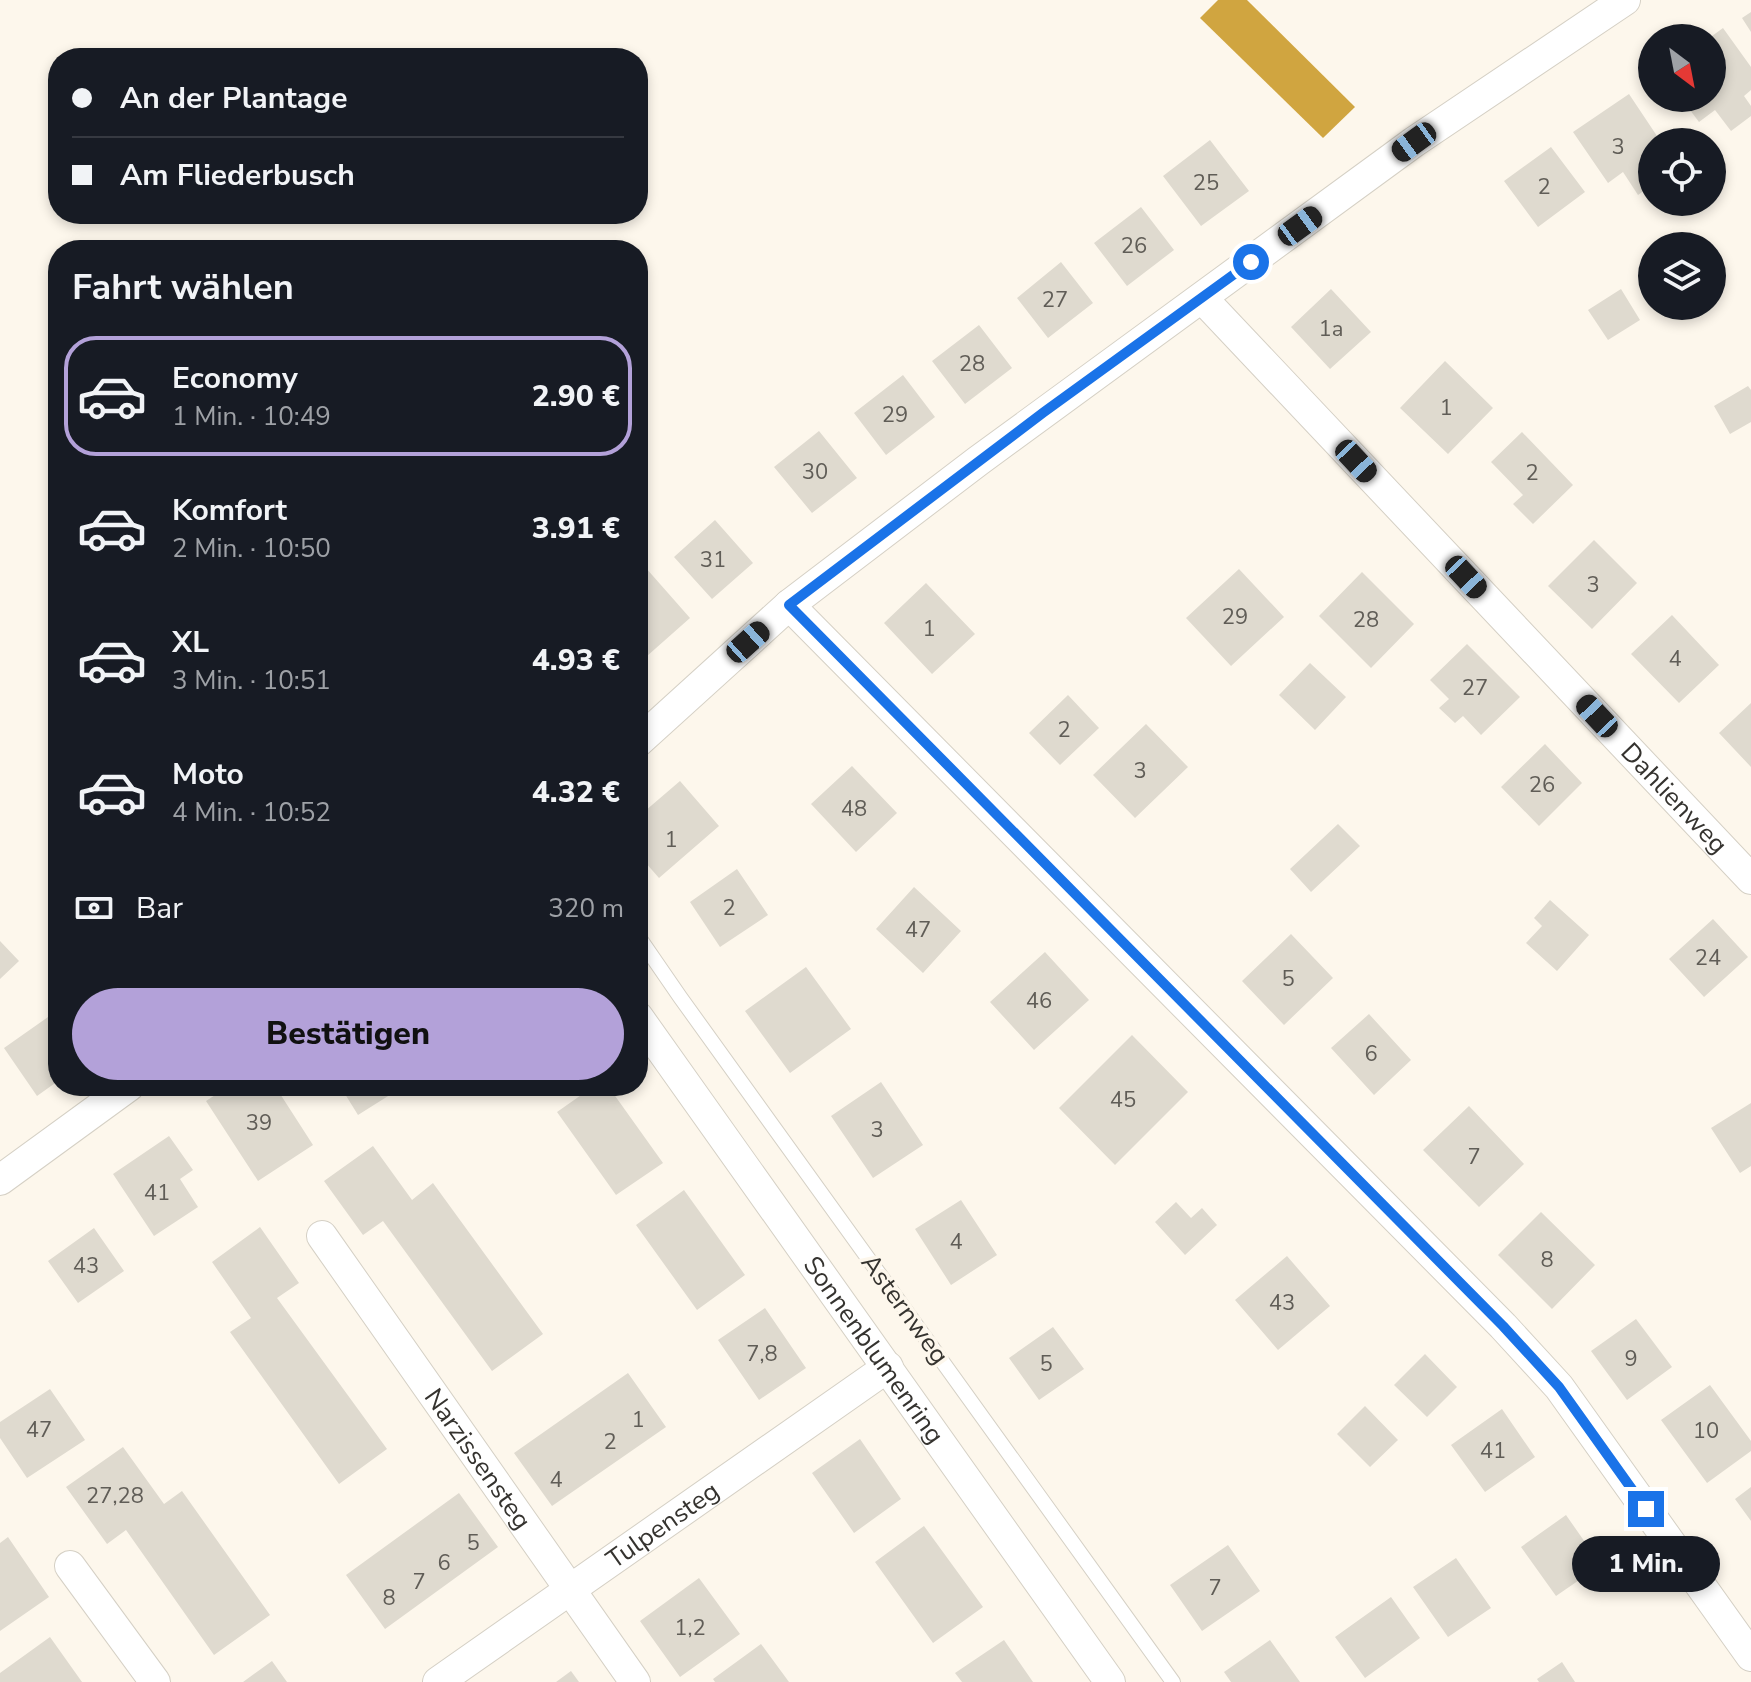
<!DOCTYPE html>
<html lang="de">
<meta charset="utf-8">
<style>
body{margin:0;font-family:"Nunito Sans",sans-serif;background:#20242c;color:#f1f3f6;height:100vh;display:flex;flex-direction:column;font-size:30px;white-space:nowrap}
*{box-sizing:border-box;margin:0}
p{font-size:26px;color:#9ea1a6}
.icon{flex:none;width:44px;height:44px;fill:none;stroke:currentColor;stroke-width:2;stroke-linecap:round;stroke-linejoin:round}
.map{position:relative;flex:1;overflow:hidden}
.details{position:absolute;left:48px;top:240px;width:600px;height:856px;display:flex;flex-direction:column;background:#171b24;border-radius:32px;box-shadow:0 4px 12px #0003}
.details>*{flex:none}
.banner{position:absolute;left:48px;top:48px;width:600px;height:176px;border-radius:32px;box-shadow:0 4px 12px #0003;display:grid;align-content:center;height:176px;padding:0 24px;background:#171b24}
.needle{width:52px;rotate:148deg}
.fabs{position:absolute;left:1638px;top:24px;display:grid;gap:16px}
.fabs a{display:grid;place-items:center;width:88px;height:88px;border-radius:50%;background:#171b24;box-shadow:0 4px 12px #0003;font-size:40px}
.end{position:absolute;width:36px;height:36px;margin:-18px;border:10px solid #1a73e8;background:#fff;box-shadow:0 0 0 4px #fff}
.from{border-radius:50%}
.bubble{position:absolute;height:56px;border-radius:28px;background:#171b24;box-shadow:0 4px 12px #0003;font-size:26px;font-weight:800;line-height:56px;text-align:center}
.car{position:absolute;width:24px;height:48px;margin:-24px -12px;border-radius:10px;box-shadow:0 0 6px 2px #0007;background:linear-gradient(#222 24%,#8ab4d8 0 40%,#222 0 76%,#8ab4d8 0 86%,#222 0)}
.banner b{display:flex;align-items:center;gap:28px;height:76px;font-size:30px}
.banner b+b{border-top:2px solid #363941}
.banner i{width:20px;height:20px;background:#f1f3f6}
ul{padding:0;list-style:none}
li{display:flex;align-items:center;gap:24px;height:120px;margin:0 16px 12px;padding:0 8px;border:4px solid transparent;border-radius:32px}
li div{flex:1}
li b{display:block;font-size:30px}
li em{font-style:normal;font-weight:800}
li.active{border-color:#b3a1d9}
li>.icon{width:72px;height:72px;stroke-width:1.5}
h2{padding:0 24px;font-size:36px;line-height:96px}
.pay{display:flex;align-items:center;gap:20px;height:88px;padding:0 24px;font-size:30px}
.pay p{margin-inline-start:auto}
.button{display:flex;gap:16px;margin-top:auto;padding:16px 24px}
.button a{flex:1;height:92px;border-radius:48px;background:#b3a1d9;color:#111;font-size:32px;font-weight:800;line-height:92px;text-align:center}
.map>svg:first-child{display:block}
</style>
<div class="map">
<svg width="1751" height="1682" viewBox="0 0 1751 1682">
<rect width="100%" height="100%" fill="#fdf7ec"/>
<path fill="#d0a540" d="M1218,0H1247L1355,107L1323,138L1200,18Z"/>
<path fill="#dfdacf" d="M1751,12V32L1742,18Z
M1723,28L1751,67V90L1744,96L1751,106V116L1731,131L1715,110L1699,122L1681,98H1712V36Z
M1629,94L1661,142H1652V152L1647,155L1652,162V185L1638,195L1623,172L1608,183L1573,132Z
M1210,140L1249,191L1201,226L1163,176Z
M1551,147L1585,192L1538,227L1504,181Z
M1141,207L1174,250L1127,286L1094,243Z
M1061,262L1093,303L1048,338L1017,298Z
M1331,289L1371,332L1330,369L1291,327Z
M1621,289L1640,320L1608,340L1588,310Z
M979,325L1012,368L965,404L932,361Z
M1445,361L1493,408L1448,454L1400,408Z
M903,375L935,417L886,455L854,413Z
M1748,386L1751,390V422L1730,434L1714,406Z
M819,431L857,478L812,513L774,467Z
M1522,432L1573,485L1533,524L1513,504L1523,495L1491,462Z
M715,520L753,563L712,599L674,557Z
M1594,540L1637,583L1592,629L1548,586Z
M638,559L690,618L638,664Z
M1239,569L1284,617L1231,666L1186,618Z
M1362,572L1414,624L1371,668L1319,616Z
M926,583L975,634L932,674L884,623Z
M1672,615L1719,665L1679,703L1631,654Z
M1467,644L1520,697L1481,735L1463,716L1455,723L1439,708L1449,699L1430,680Z
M1310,663L1346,697L1315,730L1279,695Z
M1068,695L1099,728L1060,765L1029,733Z
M1751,703V767L1719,733Z
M1146,724L1188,767L1135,818L1093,775Z
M1545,744L1582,783L1539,826L1501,787Z
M852,766L897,813L856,852L811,804Z
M680,781L719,826L659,878L638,854V817Z
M1338,824L1360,846L1311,892L1290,869Z
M737,869L768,915L720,947L690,902Z
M914,887L961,931L923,973L876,929Z
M1550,900L1589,935L1557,971L1526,943L1542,926L1534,918Z
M1713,919L1748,957L1704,997L1669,959Z
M1291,934L1333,978L1284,1025L1242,981Z
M0,941L19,961L0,979Z
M1045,952L1089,1000L1034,1050L990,1002Z
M806,967L851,1029L790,1073L745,1011Z
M58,1010V1081L37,1096L4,1048Z
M1369,1014L1411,1060L1374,1095L1331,1048Z
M1132,1035L1188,1092L1115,1165L1059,1108Z
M881,1082L923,1145L873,1178L831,1116Z
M229,1086H275L313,1145L258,1181L206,1101Z
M340,1086H404L358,1115Z
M594,1086H608L663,1163L616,1195L557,1112Z
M1751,1103V1166L1740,1173L1711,1128Z
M1469,1106L1524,1164L1479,1207L1423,1150Z
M169,1136L193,1170L180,1179L198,1207L154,1236L113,1174Z
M373,1146L412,1200L433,1183L543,1334L492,1371L383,1221L363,1235L324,1181Z
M684,1190L745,1275L697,1310L636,1225Z
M961,1200L997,1255L951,1285L915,1229Z
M1176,1202L1191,1218L1202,1208L1217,1225L1185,1255L1155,1222Z
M1541,1212L1595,1265L1552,1309L1498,1255Z
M260,1227L299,1283L277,1298L387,1449L339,1484L230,1332L251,1318L212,1262Z
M94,1228L124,1271L78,1303L48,1261Z
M1287,1256L1330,1306L1278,1350L1235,1300Z
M765,1308L806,1368L759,1400L718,1340Z
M1636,1319L1672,1367L1627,1400L1591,1351Z
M1053,1327L1084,1369L1039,1400L1009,1358Z
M1425,1354L1457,1387L1427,1417L1394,1385Z
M628,1373L666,1427L552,1506L514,1453Z
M1710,1385L1751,1441V1451L1707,1483L1661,1420Z
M50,1389L85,1440L27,1478L0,1438V1422Z
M1365,1406L1398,1440L1370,1467L1337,1434Z
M1502,1409L1535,1457L1485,1492L1451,1445Z
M860,1439L901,1499L854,1533L812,1473Z
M123,1447L164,1504L182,1491L270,1615L214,1655L126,1530L107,1544L66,1487Z
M1751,1487V1521L1735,1499Z
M459,1493L498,1547L385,1629L346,1575Z
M1566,1515L1601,1565L1556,1596L1521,1547Z
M924,1526L983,1607L933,1643L875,1562Z
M8,1537L49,1597L0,1631V1543Z
M1228,1545L1260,1591L1202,1631L1170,1585Z
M1456,1558L1491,1608L1448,1637L1413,1587Z
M699,1578L740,1634L680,1677L640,1621Z
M1391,1597L1420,1638L1365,1678L1335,1637Z
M50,1637L82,1682H0V1673Z
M1004,1640L1033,1682H962L955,1673Z
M1270,1640L1300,1682H1231L1224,1672Z
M761,1644L789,1682H715L713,1679Z
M272,1661L287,1682H243Z
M1562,1662L1575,1682H1539L1537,1679Z
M571,1671L579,1682H556Z"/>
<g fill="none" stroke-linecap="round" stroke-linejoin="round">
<g stroke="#d5d0c5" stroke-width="16">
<path id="service" d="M638,936L680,997L1173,1682"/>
</g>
<g stroke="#d5d0c5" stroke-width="32">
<g id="minor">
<path id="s1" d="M1202,298L1751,879"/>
<path d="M789,605L1503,1326L1559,1387L1751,1656"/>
<path d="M638,742L789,605L978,461L1414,142L1625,0"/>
<path id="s2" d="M638,1017L1110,1682"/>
<path d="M0,1180L129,1086"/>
<path id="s3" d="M322,1236L635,1682"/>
<path d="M70,1566L155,1682"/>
<path id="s4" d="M438,1682L888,1367"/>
</g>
</g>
<use href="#service" stroke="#fff" stroke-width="14"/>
<use href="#minor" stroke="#fff" stroke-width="30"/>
</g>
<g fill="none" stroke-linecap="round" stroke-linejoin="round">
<path stroke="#1a73e8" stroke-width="10" d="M1251,262L1044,412L789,605L1503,1326L1559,1387L1646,1509"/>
</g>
<g text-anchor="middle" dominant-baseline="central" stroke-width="7" stroke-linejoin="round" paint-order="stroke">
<g font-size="22" fill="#605d57">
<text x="1618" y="147">3</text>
<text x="1206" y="183">25</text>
<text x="1544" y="187">2</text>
<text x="1134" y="246">26</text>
<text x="1055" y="300">27</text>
<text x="1331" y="329">1a</text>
<text x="972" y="364">28</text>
<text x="1446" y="408">1</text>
<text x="895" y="415">29</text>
<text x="815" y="472">30</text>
<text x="1532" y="473">2</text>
<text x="713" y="560">31</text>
<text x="1593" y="585">3</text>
<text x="1235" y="617">29</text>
<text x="1366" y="620">28</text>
<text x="929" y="629">1</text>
<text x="1675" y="659">4</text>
<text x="1475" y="688">27</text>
<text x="1064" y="730">2</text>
<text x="1140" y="771">3</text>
<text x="1542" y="785">26</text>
<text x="854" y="809">48</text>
<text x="671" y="840">1</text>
<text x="729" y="908">2</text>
<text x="918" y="930">47</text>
<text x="1708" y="958">24</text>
<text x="1288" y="979">5</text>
<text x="1039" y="1001">46</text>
<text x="1371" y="1054">6</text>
<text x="1123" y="1100">45</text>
<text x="259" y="1123">39</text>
<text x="877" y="1130">3</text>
<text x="1474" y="1157">7</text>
<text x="157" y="1193">41</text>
<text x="956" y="1242">4</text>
<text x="1547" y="1260">8</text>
<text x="86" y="1266">43</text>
<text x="1282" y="1303">43</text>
<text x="762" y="1354">7,8</text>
<text x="1631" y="1359">9</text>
<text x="1046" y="1364">5</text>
<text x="638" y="1420">1</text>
<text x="39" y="1430">47</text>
<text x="1706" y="1431">10</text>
<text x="610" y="1442">2</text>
<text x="1493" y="1451">41</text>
<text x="556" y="1480">4</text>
<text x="115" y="1496">27,28</text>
<text x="473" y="1543">5</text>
<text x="444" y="1563">6</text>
<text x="419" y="1582">7</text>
<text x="1215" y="1588">7</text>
<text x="389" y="1598">8</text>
<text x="690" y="1628">1,2</text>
</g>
<g font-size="26" fill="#35332f" stroke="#fdf7ec">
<text stroke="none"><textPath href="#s1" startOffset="688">Dahlienweg</textPath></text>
<text transform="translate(905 1309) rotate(54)">Asternweg</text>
<text stroke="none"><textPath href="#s2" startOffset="408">Sonnenblumenring</textPath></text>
<text stroke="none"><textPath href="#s3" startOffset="272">Narzissensteg</textPath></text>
<text stroke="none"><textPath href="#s4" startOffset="274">Tulpensteg</textPath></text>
</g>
</g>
</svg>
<div class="fabs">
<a><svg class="needle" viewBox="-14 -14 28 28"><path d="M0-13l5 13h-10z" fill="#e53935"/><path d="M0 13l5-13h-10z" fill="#9ea1a6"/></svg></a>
<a><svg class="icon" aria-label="locate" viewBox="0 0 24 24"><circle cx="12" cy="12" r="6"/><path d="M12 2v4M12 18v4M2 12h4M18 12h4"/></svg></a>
<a><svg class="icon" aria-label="layers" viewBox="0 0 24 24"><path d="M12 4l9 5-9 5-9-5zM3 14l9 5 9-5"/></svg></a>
</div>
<i class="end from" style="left:1251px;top:262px"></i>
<i class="end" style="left:1646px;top:1509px"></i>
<div class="bubble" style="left:1572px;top:1536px;width:148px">1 Min.</div>
<i class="car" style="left:1414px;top:142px;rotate:234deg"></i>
<i class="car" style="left:1300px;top:226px;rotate:54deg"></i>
<i class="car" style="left:1356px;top:461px;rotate:137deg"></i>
<i class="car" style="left:1466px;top:577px;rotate:137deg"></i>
<i class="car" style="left:748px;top:642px;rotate:48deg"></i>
<i class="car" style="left:1597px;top:716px;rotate:317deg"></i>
<div class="banner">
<b><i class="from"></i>An der Plantage</b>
<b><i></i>Am Fliederbusch</b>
</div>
<section class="details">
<h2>Fahrt wählen</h2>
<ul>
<li class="active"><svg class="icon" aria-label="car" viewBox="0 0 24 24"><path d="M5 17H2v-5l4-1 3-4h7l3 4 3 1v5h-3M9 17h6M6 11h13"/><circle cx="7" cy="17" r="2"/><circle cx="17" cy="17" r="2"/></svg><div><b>Economy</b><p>1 Min. · 10:49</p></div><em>2.90 €</em></li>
<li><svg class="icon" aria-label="car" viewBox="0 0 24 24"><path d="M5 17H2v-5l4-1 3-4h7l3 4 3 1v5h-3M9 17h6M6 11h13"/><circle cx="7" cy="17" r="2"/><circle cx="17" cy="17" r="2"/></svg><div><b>Komfort</b><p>2 Min. · 10:50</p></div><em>3.91 €</em></li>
<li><svg class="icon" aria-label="car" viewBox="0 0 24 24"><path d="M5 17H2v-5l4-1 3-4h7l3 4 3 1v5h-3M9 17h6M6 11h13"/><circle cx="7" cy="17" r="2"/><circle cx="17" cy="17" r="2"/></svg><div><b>XL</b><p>3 Min. · 10:51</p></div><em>4.93 €</em></li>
<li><svg class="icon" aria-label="car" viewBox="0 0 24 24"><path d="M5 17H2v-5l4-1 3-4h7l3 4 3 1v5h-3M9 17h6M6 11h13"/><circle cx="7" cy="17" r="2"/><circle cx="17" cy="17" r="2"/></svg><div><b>Moto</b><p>4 Min. · 10:52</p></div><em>4.32 €</em></li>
</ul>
<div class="pay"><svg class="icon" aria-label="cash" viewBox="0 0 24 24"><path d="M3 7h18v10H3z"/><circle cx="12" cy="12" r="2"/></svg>Bar<p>320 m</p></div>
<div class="button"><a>Bestätigen</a></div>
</section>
</div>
